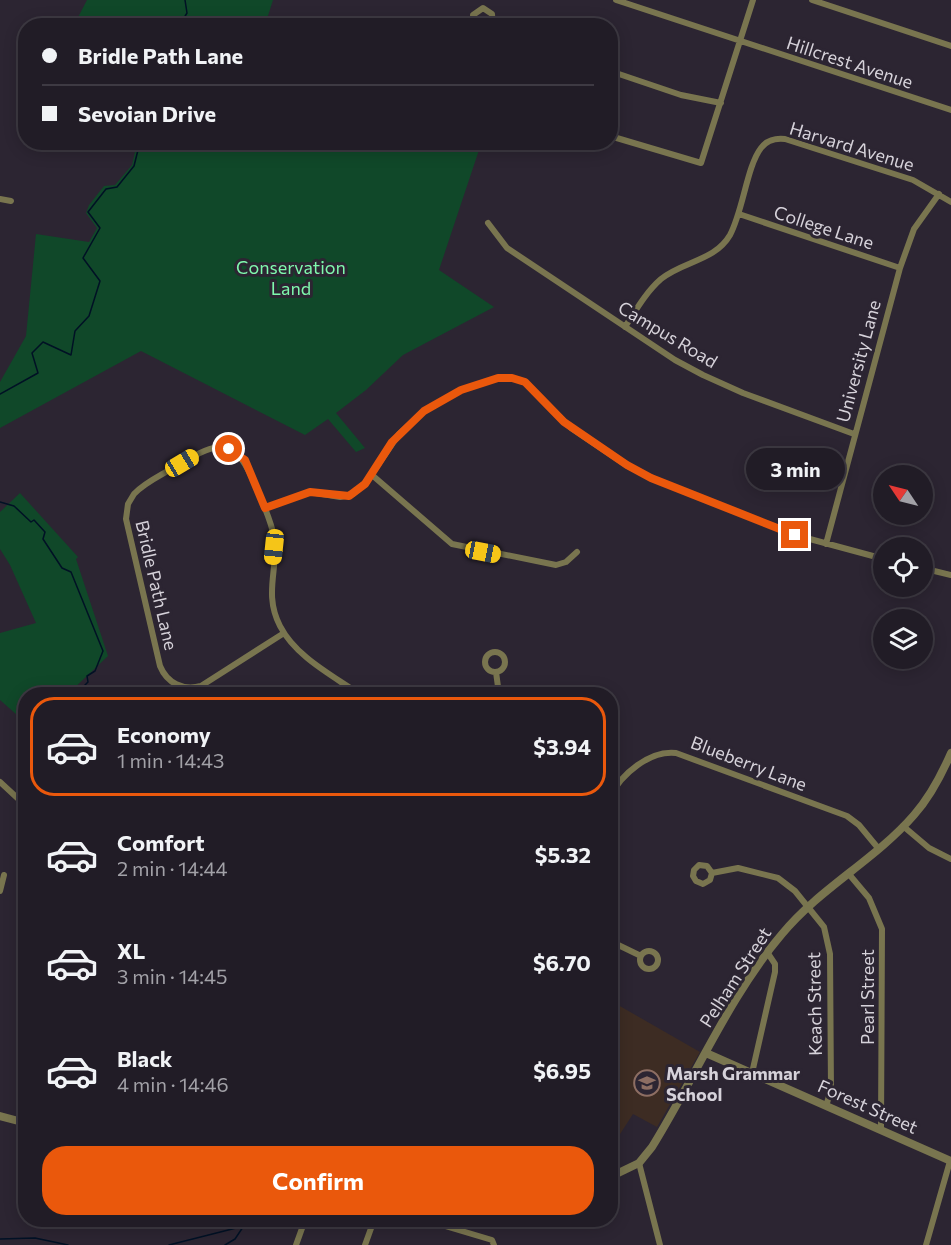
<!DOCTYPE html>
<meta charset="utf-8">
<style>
body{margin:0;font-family:Commissioner,sans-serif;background:#29252e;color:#f1f3f6;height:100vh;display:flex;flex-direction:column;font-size:22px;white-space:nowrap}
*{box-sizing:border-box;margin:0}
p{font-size:20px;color:#a2a1a7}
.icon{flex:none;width:33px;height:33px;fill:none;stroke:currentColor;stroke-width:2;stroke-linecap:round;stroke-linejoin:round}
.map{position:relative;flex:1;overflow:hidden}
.sheet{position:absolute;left:18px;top:687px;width:600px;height:540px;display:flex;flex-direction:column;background:#211c26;border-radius:24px;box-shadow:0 3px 15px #0003,0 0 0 2px #3e3a43}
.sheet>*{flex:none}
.guide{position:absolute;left:18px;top:18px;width:600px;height:132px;border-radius:24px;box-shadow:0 3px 15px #0003,0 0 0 2px #3e3a43;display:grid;align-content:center;height:132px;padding:0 24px;background:#211c26}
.needle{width:39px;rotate:305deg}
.controls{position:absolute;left:873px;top:465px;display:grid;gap:12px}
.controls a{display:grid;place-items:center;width:60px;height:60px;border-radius:50%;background:#211c26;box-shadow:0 3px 15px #0003,0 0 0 2px #3e3a43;font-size:30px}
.end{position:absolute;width:27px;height:27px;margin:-14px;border:8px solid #ea580c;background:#fff;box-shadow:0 0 0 3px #fff}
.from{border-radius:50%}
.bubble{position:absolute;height:42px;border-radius:21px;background:#211c26;box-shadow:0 3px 15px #0003,0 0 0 2px #3e3a43;font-size:20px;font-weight:700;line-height:42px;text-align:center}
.car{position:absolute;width:18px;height:36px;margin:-18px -9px;border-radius:8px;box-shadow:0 0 4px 2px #0007;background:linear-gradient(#f5c518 24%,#345 0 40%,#f5c518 0 76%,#345 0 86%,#f5c518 0)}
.guide b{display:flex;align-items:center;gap:21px;height:57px;font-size:22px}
.guide b+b{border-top:2px solid #3e3a43}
.guide i{width:15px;height:15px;background:#f1f3f6}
ul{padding:10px 0 0;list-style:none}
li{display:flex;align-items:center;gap:18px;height:99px;margin:0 12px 9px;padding:0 12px;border:3px solid transparent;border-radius:24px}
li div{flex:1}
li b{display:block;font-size:22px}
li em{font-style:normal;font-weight:700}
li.current{border-color:#ea580c}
li>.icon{width:54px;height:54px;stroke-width:1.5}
.cta{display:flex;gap:12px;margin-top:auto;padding:12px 24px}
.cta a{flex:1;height:69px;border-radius:24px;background:#ea580c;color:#fff;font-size:24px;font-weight:700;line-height:69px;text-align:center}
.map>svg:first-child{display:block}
</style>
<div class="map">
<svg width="951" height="1245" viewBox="0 0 951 1245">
<rect width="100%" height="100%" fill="#2c2532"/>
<path fill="#3d2c23" d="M611,1001L700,1052L657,1127L633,1114L611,1148Z"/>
<path fill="#104829" d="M87,0H273L265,25H74Z
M465,142L480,147L439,270L494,307L403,355L366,390L336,413L365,448L356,452L328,419L305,435L141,351L0,428V382L26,336L36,234L89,242L97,228L86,213L89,205L104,186L115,185L132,165L137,143Z
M20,493L78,557L76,559L108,656L68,694H26L25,722L0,700V633L36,623L10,565L0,549V512Z"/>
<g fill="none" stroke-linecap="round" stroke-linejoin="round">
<path stroke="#011125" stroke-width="1.5" d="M179,26L187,13L185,0
M0,394L38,373L32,353L43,342L71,355L75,331L89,316L100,281L83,258L100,228L88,212L106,189L117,187L134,166L140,142
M0,502L14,506L31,522L34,520L45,532L43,539L62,568L71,572L103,651L95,671L87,676L88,682L80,690L83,694
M0,1239L35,1238L68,1245
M169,1245L244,1226L249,1220
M225,1245L235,1239L243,1227"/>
<path stroke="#79754f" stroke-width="6" d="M616,0L951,110
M812,0L951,46
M474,26L473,15L483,8L492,14L493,26
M610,71L681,95L721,103
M610,136L701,163L753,0
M0,199L11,201
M739,214L900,268
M488,223L507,248L675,360L703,375L743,393L854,434
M625,327C636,310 646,292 661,279C683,261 715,261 730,235C743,211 747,166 761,148C767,140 776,138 785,139L913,180L951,202
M372,475L452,544L556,565L566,562L577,552
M265,508L310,492L340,497L353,494L367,481L399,434L424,411L461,390L498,378H512L525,382L571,428L626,465L651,478L795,535L884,559
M826,544L900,268L914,229L939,194
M922,568L951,575
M284,633L201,686C183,691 167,683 160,666L126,519L128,504L134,494C145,482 162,475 176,466C222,439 235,436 257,489C263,504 271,520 274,537C279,569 263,593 280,626C296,657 332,675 359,694
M485 662a10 10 0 1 1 20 0a10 10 0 1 1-20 0Z
M496,672L499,694
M0,782L26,806
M610,797C621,774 650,750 676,753L847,816L859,825L878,848
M903,826L929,848L951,859
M712,873L707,866L699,865L694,870L693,876L696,881L703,884L710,880L712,873L738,868L778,878L795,891L824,927L830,954L831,1090L826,1106
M848,873L869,898L882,929L881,1130
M0,891L4,875
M610,941L641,956
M640 960a9 9 0 1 1 18 0a9 9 0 1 1-18 0Z
M752,1073L775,972V964L767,952
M639,1163L660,1245
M425,1220L492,1240L494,1245
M296,1245L305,1220
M365,1245L374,1220
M926,1245L950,1161"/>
<path stroke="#79754f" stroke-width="8" d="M706,1053L951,1161
M0,1116L26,1123
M610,1177L639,1163L652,1147C695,1078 730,995 782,934C820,888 875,860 914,815C930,797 941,776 951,753"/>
</g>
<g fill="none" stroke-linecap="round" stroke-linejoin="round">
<path stroke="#ea580c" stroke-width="8" d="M229,449L245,460L265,508L310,492L349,496L365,484L392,442L424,411L461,390L498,378H512L525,382L564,422L627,465L651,478L795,535"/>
</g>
<defs>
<g id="school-ring" transform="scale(1.35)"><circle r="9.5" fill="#2c2532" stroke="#8d6e63" stroke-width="1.5"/><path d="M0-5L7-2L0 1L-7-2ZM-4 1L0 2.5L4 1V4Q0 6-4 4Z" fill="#8d6e63"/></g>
</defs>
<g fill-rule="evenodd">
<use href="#school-ring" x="647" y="1083"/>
</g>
<g text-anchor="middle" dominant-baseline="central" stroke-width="6" stroke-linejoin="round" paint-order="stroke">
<g font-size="18" fill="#d6d2da" stroke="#2c2532">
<text transform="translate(850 62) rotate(18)">Hillcrest Avenue</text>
<text transform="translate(852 146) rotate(17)">Harvard Avenue</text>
<text transform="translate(824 227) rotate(18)">College Lane</text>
<text transform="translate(668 334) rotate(31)">Campus Road</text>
<text transform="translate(858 361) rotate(-75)">University Lane</text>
<text transform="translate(157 585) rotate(77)">Bridle Path Lane</text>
<text transform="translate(749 763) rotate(21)">Blueberry Lane</text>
<text transform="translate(735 977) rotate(-57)">Pelham Street</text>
<text transform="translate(867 997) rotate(-90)">Pearl Street</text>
<text transform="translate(814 1004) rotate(-91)">Keach Street</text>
<text transform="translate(868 1106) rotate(24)">Forest Street</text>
</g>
<g font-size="18" fill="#7ff8ad" stroke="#2c2532">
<text x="291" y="267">Conservation<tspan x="291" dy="21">Land</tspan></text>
</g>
<g font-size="18" font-weight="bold" fill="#d6d2da" stroke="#2c2532" text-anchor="start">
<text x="666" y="1073">Marsh Grammar<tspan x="666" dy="21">School</tspan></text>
</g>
</g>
</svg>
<div class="controls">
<a><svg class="needle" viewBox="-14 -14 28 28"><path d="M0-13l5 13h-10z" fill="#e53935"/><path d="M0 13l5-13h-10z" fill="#a2a1a7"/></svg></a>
<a><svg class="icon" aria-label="locate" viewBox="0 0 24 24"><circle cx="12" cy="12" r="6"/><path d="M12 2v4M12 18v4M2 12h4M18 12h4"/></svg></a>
<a><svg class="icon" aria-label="layers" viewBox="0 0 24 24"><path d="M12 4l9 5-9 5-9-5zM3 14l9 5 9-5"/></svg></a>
</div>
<i class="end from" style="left:229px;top:449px"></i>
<i class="end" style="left:795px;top:535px"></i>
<div class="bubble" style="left:746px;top:448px;width:99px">3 min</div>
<i class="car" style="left:182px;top:463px;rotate:59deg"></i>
<i class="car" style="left:274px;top:547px;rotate:186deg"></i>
<i class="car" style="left:483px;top:552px;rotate:101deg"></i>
<div class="guide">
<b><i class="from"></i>Bridle Path Lane</b>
<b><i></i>Sevoian Drive</b>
</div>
<section class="sheet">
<ul>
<li class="current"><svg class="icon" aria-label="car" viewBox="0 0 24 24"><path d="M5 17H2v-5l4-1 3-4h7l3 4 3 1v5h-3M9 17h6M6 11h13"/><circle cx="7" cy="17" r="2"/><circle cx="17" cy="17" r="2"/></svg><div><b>Economy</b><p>1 min · 14:43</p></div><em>$3.94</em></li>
<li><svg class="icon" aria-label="car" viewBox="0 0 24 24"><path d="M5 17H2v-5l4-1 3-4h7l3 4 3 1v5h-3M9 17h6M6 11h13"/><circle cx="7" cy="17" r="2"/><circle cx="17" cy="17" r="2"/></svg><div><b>Comfort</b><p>2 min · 14:44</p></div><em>$5.32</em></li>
<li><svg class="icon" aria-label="car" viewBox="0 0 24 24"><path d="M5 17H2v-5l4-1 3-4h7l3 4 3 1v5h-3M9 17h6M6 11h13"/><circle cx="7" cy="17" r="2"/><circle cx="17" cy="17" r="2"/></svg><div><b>XL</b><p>3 min · 14:45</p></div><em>$6.70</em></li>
<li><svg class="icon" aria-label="car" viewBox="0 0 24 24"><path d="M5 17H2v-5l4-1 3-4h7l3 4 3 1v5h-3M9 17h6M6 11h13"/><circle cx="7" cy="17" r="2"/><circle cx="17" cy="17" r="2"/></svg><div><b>Black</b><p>4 min · 14:46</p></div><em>$6.95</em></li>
</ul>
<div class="cta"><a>Confirm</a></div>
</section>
</div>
